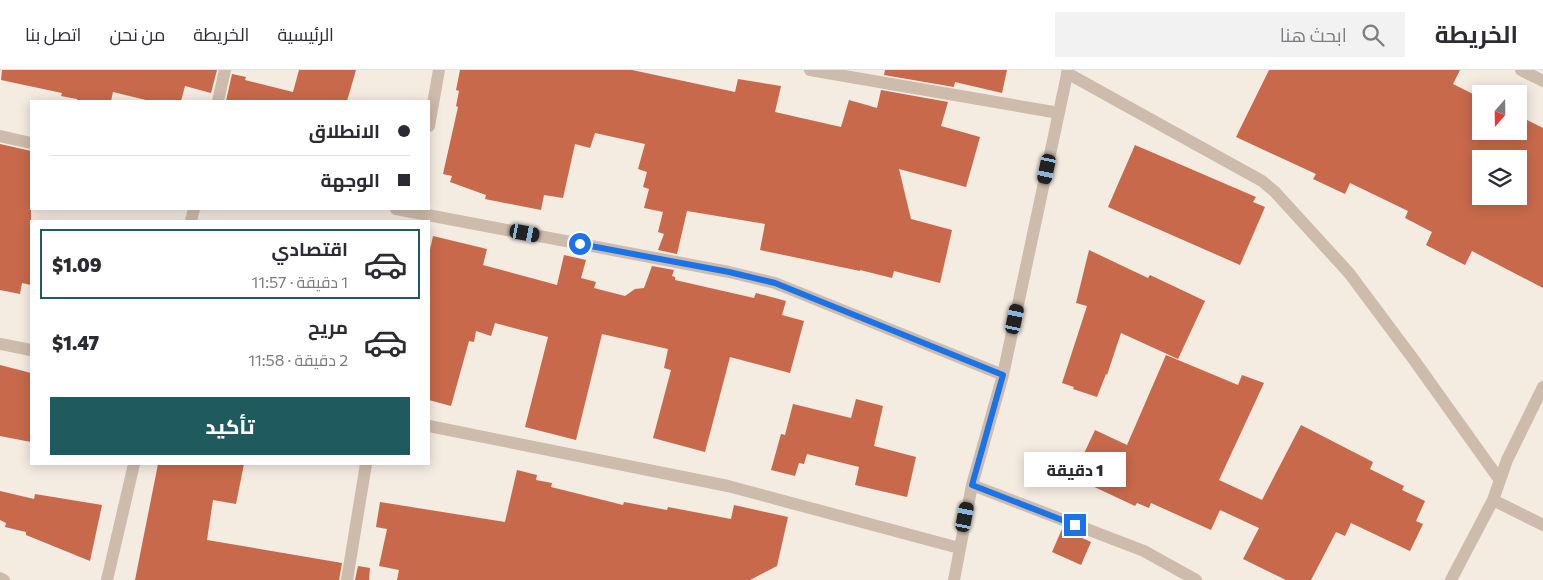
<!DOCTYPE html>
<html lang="ar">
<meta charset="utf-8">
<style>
body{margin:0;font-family:Commissioner,Cairo,sans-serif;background:#f2f2f3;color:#2b2b33;direction:rtl;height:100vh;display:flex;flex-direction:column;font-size:19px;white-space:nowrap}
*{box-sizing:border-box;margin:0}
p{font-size:16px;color:#7c7c81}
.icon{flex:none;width:28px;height:28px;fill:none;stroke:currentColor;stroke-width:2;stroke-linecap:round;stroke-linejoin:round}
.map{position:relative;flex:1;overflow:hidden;direction:ltr}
.panel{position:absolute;left:30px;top:150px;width:400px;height:245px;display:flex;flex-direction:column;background:#fff;border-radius:0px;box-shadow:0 2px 12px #0003;direction:rtl}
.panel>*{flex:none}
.top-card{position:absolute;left:30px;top:30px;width:400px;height:110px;border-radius:0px;box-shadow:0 2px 12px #0003;direction:rtl;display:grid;align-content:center;height:110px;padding:0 20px;background:#fff}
.needle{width:32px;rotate:200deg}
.tools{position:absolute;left:1472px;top:15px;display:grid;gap:10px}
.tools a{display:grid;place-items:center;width:55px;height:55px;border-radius:0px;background:#fff;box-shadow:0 2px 12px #0003;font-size:25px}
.end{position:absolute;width:22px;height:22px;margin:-11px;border:6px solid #1a73e8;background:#fff;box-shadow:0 0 0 2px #fff}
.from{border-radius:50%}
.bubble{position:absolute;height:35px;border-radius:0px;background:#fff;box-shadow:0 2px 12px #0003;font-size:16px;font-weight:800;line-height:35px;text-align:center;direction:rtl}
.car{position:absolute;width:15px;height:30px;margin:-15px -8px;border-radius:6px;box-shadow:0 0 4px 1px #0007;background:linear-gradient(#222 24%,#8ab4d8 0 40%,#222 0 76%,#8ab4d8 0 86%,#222 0)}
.top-card b{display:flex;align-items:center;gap:18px;height:48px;font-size:19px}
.top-card b+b{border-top:1px solid #e1e1e2}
.top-card i{width:12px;height:12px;background:#2b2b33}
ul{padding:9px 0 0;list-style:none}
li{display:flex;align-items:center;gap:15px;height:70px;margin:0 10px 8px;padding:0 10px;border:2px solid transparent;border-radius:0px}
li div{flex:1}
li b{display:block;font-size:19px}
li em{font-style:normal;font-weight:800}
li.selected{border-color:#1f5a5e}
li>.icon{width:45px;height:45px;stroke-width:1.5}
.primary-button{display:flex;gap:10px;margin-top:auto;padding:10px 20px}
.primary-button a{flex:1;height:58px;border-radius:0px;background:#1f5a5e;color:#fff;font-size:20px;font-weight:800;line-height:58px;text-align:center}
header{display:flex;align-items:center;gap:30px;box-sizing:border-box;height:70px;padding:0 25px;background:#fff;border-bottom:1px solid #e1e1e2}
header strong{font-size:24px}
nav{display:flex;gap:28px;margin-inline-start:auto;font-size:18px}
.search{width:350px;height:45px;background:#f2f2f3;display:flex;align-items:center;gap:12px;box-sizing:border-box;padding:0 18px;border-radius:0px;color:#7c7c81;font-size:19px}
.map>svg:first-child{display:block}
</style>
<header>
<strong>الخريطة</strong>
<div class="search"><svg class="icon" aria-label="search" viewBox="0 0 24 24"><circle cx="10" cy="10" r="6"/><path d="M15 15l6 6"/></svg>ابحث هنا</div>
<nav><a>الرئيسية</a><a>الخريطة</a><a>من نحن</a><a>اتصل بنا</a></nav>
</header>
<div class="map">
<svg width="1543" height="510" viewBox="0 0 1543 510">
<rect width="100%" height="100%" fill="#f4ebe1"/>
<path fill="#c8694b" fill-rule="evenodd" d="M2,0H217L211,23L185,16L181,31H150L113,22L111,31H77V29L61,26L62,23L1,10Z
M299,0H356L347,31H226L232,4L246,7L245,10L293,22Z
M460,0H632L735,22L738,9L781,16L775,42L841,57L849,30L877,38L881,20L948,32L941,56L980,67L966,117L899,99L911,149L952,160L940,213L894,201L892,208L860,200V201L760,180L765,154L687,141L677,184L658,180L664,164L658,162L663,142L644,138L649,119L643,117L647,102L638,99L645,74L595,63L590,78L575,74L563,128L544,125L541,140L485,129L486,125L450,112L452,106L443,104L458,37L456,36L459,21L456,20Z
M885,0H1007L1002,23L955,12L954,17L884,5Z
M1269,0H1460L1453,14L1481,28V61H1519V46L1543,58V218L1472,181L1465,195L1426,175L1432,162L1405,148L1408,141L1350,113L1345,124L1313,109L1316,104L1236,67ZM1481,89H1519V126H1481Z
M0,74L31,81V215L22,213L20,224L0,220Z
M1135,75L1256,127L1253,132L1265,137L1240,195L1108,137Z
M433,166L487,179L483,195L557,215L564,185L586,190L581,208L596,212L594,218L625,226L635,219L644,218L652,196L674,200L672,206L675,207V210L754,228L756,223L786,231L782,245L804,251L790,303L730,287L705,382L653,368L671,300L664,298L668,279L602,264L576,370L525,357L548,267L495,253L491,266L476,261L474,272L469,271L451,336L429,330V184Z
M1089,180L1148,208L1150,205L1205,231L1178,289L1121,263L1107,305L1106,304L1097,327L1073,319L1074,317L1062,313L1087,236L1076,233Z
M1166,285L1238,315L1242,305L1264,313L1219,410L1262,430L1301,355L1373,392L1370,399L1404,416L1402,420L1425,431L1416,451L1423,454L1410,481L1351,453L1345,466L1336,462L1311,510H1286L1243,489L1259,458L1220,440L1211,460L1151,433L1149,438L1137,433L1135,436L1073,407L1095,360L1127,375Z
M0,295L31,303V372L0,366Z
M856,329L883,336L874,376L916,387L907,427L855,415L859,397L807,384L804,394L799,393L795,406L771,400L781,364L785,365L793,334L851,348Z
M158,394H244L236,434L213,430L207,470L342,493L339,510H135Z
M517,400L537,405L536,410L552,413L551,417L623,435L624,432L667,440L668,437L731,449L734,435L788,447L777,496L750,510H397L399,500L379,496L387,459L376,457L380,432L505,452Z
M0,421L34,429L35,424L102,435L90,491L26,465V462L5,457L6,453L0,450Z
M1062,459L1091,472L1081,495L1052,482Z
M358,496L370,498L369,510H355Z"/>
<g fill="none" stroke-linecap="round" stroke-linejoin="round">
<path stroke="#cdbbac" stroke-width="12" d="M810,0L1059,43
M1521,0L1543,11
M1067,3L1262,111L1275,122L1349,203L1414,290L1499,409
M218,31L225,0
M429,56L439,0
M0,66L31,73
M396,139L729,202L775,213L1003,305
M191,151L194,139
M0,274L31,280
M429,356L728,416L959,478
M972,415L1144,481L1196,510
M1493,430L1543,455
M0,508L4,510
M107,510L134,394
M347,510L366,394
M954,510L972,415L1003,305L1068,0
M1451,510L1493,430L1507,390L1543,317"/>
</g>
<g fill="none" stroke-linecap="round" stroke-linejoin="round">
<path stroke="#1a73e8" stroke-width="6" d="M580,174L729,202L775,213L1003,305L972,415L1075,455"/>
</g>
</svg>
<div class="tools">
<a><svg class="needle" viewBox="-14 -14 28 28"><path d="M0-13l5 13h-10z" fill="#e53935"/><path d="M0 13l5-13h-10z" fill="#7c7c81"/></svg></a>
<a><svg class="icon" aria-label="layers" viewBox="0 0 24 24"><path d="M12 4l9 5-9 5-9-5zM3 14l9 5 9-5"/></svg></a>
</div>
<i class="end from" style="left:580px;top:174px"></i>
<i class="end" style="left:1075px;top:455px"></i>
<div class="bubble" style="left:1024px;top:382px;width:102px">1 دقيقة</div>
<i class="car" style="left:1047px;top:99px;rotate:192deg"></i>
<i class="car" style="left:525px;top:163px;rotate:101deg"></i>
<i class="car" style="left:1015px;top:249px;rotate:12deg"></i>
<i class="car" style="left:965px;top:447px;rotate:11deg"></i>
<div class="top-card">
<b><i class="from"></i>الانطلاق</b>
<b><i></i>الوجهة</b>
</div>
<section class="panel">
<ul>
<li class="selected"><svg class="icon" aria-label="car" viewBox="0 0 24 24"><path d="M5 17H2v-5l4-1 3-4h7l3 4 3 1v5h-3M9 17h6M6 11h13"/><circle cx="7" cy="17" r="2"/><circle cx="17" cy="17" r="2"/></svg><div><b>اقتصادي</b><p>1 دقيقة · 11:57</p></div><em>$1.09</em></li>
<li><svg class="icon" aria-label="car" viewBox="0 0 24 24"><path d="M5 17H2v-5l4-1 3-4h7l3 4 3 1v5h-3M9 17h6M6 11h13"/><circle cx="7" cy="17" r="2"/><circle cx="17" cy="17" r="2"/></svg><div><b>مريح</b><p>2 دقيقة · 11:58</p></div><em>$1.47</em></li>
</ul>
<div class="primary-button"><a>تأكيد</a></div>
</section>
</div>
